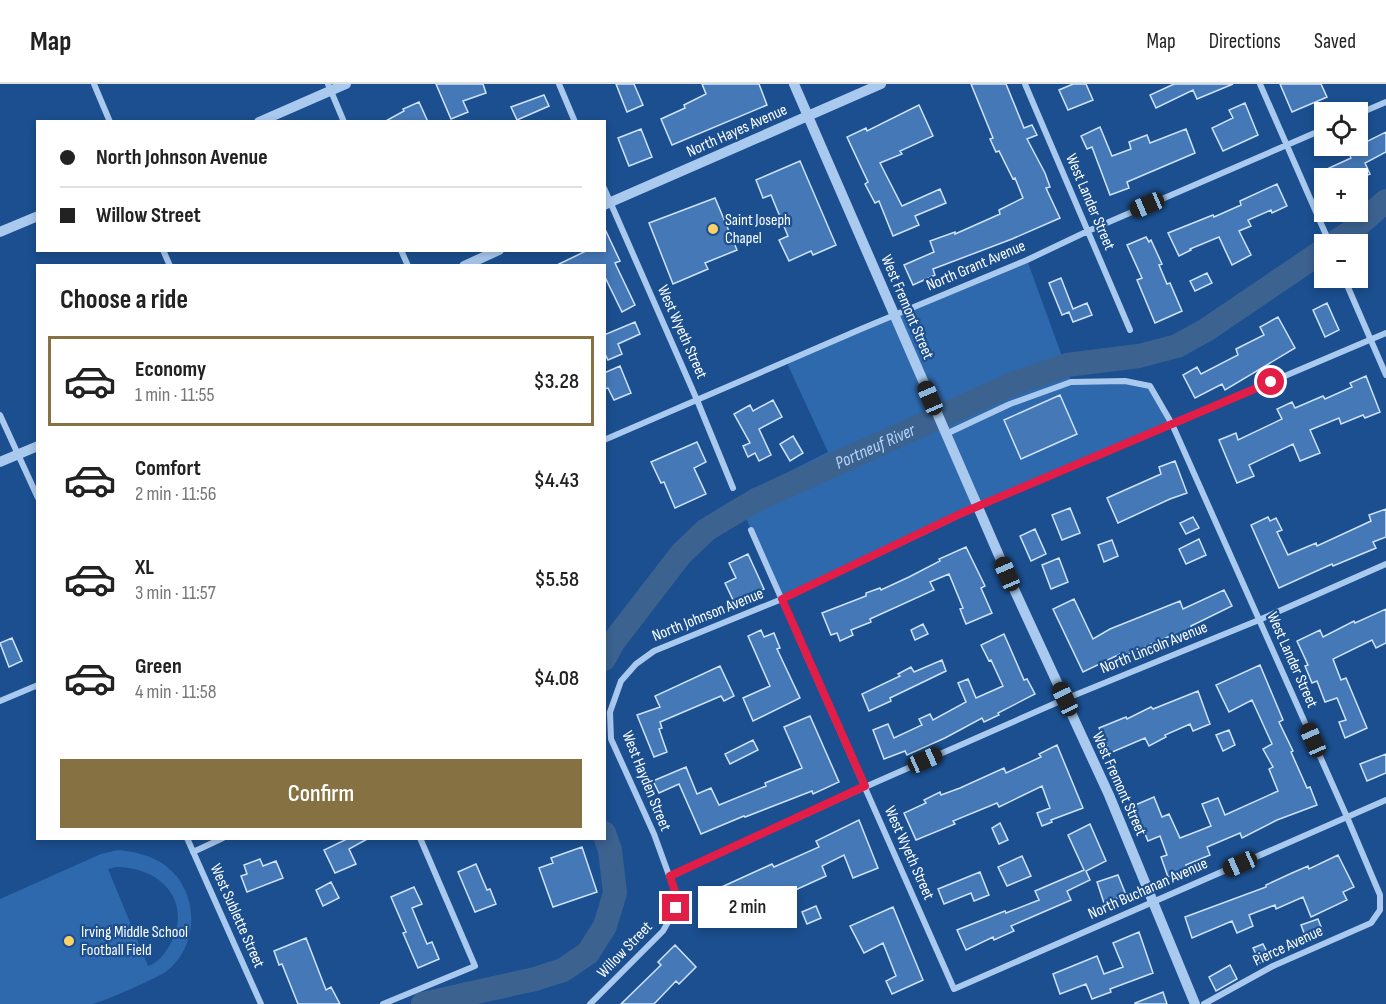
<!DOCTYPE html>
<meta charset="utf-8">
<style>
body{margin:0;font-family:"Sofia Sans Condensed",sans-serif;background:#f2f2f2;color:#222;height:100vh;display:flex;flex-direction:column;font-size:22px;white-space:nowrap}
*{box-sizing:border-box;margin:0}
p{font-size:20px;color:#767676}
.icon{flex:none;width:33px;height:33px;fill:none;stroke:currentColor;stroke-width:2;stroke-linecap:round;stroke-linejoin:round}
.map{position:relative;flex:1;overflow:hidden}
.panel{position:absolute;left:36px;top:180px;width:570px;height:576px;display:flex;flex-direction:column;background:#fff;border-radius:0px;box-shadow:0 3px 9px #0003}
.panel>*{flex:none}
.top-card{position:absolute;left:36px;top:36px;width:570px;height:132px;border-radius:0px;box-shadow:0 3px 9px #0003;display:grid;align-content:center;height:132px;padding:0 24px;background:#fff}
.fabs{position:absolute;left:1314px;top:18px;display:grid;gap:12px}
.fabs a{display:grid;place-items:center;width:54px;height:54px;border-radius:0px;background:#fff;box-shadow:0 3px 9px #0003;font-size:30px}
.end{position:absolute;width:27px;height:27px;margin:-14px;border:8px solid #e11d48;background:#fff;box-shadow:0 0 0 3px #fff}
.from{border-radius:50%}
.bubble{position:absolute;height:42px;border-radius:0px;background:#fff;box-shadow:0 3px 9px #0003;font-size:20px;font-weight:600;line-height:42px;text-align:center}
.car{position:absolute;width:18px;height:36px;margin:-18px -9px;border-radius:8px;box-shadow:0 0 4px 2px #0007;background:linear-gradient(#222 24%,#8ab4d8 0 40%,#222 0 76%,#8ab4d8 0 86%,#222 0)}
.top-card b{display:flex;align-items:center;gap:21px;height:57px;font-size:22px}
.top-card b+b{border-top:2px solid #e0e0e0}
.top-card i{width:15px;height:15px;background:#222}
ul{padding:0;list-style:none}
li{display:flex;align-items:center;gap:18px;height:90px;margin:0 12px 9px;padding:0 12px;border:3px solid transparent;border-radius:0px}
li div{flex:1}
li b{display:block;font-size:22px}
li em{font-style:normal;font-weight:600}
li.on{border-color:#857141}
li>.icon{width:54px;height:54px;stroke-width:1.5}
h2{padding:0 24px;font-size:27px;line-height:72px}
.cta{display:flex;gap:12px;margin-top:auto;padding:12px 24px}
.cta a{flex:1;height:69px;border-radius:0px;background:#857141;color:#fff;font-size:24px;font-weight:600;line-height:69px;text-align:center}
header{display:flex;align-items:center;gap:36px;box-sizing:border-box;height:84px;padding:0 30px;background:#fff;border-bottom:2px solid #e0e0e0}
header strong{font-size:28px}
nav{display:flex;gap:33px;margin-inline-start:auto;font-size:21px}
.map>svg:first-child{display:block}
</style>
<header>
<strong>Map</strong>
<nav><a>Map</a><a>Directions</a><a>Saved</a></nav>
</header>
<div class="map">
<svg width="1386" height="920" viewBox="0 0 1386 920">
<rect width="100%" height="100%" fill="#1b4f8f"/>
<path fill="#2e69ad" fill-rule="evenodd" d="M1027,176L1071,297H1125L1150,302L1172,340L962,429L782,515L737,414L828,368L786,277Z
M118,766C135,768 152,771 166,782C200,808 200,864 164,889C154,895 103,918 92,920C84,920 73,920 64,920C43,920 21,920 0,920V815L101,770ZM116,783C163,783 195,820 168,864C163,872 156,880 148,882L108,785Z"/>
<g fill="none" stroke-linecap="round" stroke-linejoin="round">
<g stroke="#3c6290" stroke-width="24">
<path d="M1332,160L1349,149L1386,117"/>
<path id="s1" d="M604,575L614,557L681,470L706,446L756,416L1015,299L1067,281L1139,272L1177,262L1206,246L1324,166"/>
<path d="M423,920L535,895L563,886L588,869L605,842L615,809L610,766L604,749"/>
</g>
</g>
<path fill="#4478b7" stroke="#cfe3fa" stroke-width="1.5" d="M436,0H483L486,9L463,17L468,28L451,35Z
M616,0H634L643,21L627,28Z
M702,0H759L767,21L672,61L661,35L685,24L684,21L706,10Z
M971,0H1006L1024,44L1032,41L1037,51L1027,55L1045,89L1050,103L1046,104L1060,134L1012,155L933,185L935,191L913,201L904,181L934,168L930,157L955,148V150L1000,130L999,126L1023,114L1015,94L1013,95L999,67L996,68L990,55L993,54Z
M1073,0H1086L1093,16L1068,26L1059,6Z
M1174,0H1233L1197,15L1193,6L1156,24L1150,11Z
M1280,0H1321L1327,13L1292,28Z
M544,11L549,22L517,36L511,23Z
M419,18L428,38H384L404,27L403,25Z
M1245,19L1258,51L1223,67L1212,44L1233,34L1229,26Z
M919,21L933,52L900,67L902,70L880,79L902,122L940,105L946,119L915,132L919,141L893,152L879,117L875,119L865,100L868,98L847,53L866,44L867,47Z
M1100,43L1112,72L1131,65L1129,58L1147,51L1150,59L1186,45L1195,69L1127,98L1129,104L1110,111L1092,63L1087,65L1081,52Z
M641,45L652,73L629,82L618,54Z
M1386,48V68L1365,79L1370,90L1360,94H1334L1329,84L1351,74L1346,62H1358Z
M800,77L836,161L813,171L811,167L789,177L779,156L788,152L771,111L763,114L756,96Z
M1277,100L1287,122L1272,129L1271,126L1248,136L1251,142L1239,147L1251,171L1232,181L1219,153L1190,165L1191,166L1179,172L1168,149L1213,131L1214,133L1241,121L1240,117Z
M715,114L737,166L705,179L708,185L673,200L649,139Z
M604,143L620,177L615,179L635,221L622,228L604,191V182H555L588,166H604Z
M1146,153L1149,158L1151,156L1162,180L1159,181L1167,200L1170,199L1182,227L1155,239L1137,196L1142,194L1127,161Z
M1207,189L1212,199L1195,207L1190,197Z
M1061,194L1073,225L1087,219L1092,231L1073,238L1069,228L1062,231L1049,199Z
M1327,219L1339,246L1325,253L1313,226Z
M1278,233L1295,264L1225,306L1222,300L1195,314L1183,291L1197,283L1201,290L1238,271L1236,265L1264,251L1260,243Z
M635,238L640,250L618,260L622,270L608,276L604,268V251Z
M620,282L631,309L614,316L608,304L604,305V289Z
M1366,292L1380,328L1365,334L1363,331L1341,340L1339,334L1310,346L1320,369L1300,377L1293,360L1249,381L1254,392L1237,399L1219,356L1236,349L1238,356L1282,335L1277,325L1292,318L1295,324L1323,312L1325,315L1352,303L1350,299Z
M1060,311L1077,350L1021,375L1004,336Z
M773,316L782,333L759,345L771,371L759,377L755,369L748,373L743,362L750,359L734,330L750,321L753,327Z
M793,352L803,369L790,377L780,360Z
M697,358L706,378L694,384L706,410L675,424L664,398L661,399L651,378Z
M1175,377L1187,409L1170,415L1118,439L1107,414L1161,390L1159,383Z
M1070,424L1080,449L1062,456L1052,431Z
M1386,425V453L1373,458L1376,464L1333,482L1332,480L1279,504L1251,441L1268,433L1270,437L1276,434L1282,446L1277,448L1288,471L1290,470L1316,459L1317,462L1371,437L1369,431Z
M1193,433L1199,444L1186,450L1180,439Z
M1035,445L1046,470L1031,477L1020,452Z
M1199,455L1206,471L1186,480L1179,465Z
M1112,456L1118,472L1104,478L1098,461Z
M966,463L985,502L981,504L992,529L966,540L960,525L963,524L949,490L930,498L934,506L870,535L871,538L851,546L853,551L840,557L837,549L831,551L822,529L866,512V509L880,504L881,506L909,493L940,477L939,475Z
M748,470L764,505L734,518L725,499L736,494L729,479Z
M1059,474L1068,498L1051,505L1042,481Z
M1224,506L1232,522L1191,542L1192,546L1176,553L1175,550L1121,573L1120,570L1083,588L1053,525L1074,515L1093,555L1110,545L1180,517L1183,525Z
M1386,525V559L1376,564L1372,556L1333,575L1341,596L1346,594L1367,644L1345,654L1339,638L1346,636L1337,614L1325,618L1317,597L1312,599L1305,582L1308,581L1297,557L1320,546L1323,553L1354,537L1355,539Z
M923,540L928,550L915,556L911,546Z
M761,546L764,553L774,549L780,564L777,565L800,614L753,637L743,614L770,602L748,552Z
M1004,550L1024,596L1027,595L1035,610L998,629L999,631L984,638L982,634L945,654L907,671L905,667L884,675L873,646L888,640L894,654L922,641L919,635L930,630L933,636L966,618L958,599L968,595L976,614L1003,602L991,576L989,577L981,561Z
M12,554L22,577L9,583L0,559Z
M942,576L946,587L890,614L891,617L869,627L862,610L900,592L898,590L911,583L914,588Z
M1260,581L1283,636L1279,638L1293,667L1291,668L1307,704L1310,703L1317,721L1277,736L1242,754L1240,749L1207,763L1210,771L1186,781L1188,785L1168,793L1161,773L1167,771L1160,752L1148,757L1133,722L1154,713L1162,733L1169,730L1180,754L1211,742L1202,720L1218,714L1225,731L1278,707L1269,685L1273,683L1263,665L1272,660L1252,616L1229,628L1216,601Z
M720,582L734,612L724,617L721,612L660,638L662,644L659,645L667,668L654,673L637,631L660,623L655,612Z
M1198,607L1210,640L1193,647L1190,640L1165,651L1166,653L1149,662L1145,654L1110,669L1099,644L1126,633L1127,635L1151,623L1153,625Z
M810,632L839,698L813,710L812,707L745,733L744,732L701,750L679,700L659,709L653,697L686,683L697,710L711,704L719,721L766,702L765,699L802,684L784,643Z
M1229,646L1235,661L1223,667L1216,651Z
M753,656L758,666L730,680L725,670Z
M1057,661L1083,724L1051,736L1052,738L1042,742L1037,729L1050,724L1042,702L999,723L997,719L953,737L955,740L916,756L904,729L926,719L924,716L940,708L941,711L960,704L1004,684L1006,689L1041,673L1039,670Z
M1386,670V689L1367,697L1360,680Z
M859,736L878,784L853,794L844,771L822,782L826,792L791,808L789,803L768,813L764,806L739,819L743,828L725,836L713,807L772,780L774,783L819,763L816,757Z
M1000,739L1008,756L999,760L992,744Z
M1090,740L1106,777L1086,787L1090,796L1067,807L1071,816L1011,842L1014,847L994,856L993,853L966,866L957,846L1005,827L1006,829L1039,816L1035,807L1084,786L1068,751Z
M349,754H369L349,765L356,780L335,789L324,766Z
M582,763L597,808L553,823L539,784L553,779L551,774Z
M1338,771L1354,803L1343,808L1347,816L1311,833L1303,813L1276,825L1275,821L1249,831L1253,842L1237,849L1232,837L1192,854L1185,833L1266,803V801L1292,789L1308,782L1309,785Z
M1022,772L1031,792L1007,802L998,783Z
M260,775L263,782L276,777L283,794L247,808L241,792L247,790L244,781Z
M476,780L487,806L490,805L496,820L475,828L458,788Z
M980,788L989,811L974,817L971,809L944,820L938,805Z
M1118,791L1126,811L1104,819L1097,798Z
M331,798L339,814L323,822L316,806Z
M414,803L422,820L412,824L427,860L432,858L439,875L418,884L403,849L406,848L391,813Z
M816,822L821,834L807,840L802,828Z
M893,823L923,896L892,910L886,897L896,892L883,859L864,869L850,842Z
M1318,835L1323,848L1306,854L1301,841Z
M1139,848L1153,889L1110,905L1111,908L1092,915L1086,900L1060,910L1053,890L1097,872L1104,890L1123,883L1113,859Z
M306,854L326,906L331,903L340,920H298L282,880L279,881L274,867Z
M1263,860L1270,874L1260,879L1253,864Z
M675,861L696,883L679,900L676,897L654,920H621L661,881L658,878Z
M1230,881L1237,895L1216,907L1209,893Z
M1163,908L1167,920H1135V919Z"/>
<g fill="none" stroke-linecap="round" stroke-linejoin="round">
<path stroke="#a9c9ee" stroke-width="6" d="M94,0L110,38
M328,0L344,38
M559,0L575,38
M1025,0L1130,246
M1260,0L1330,160
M1358,30L1386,18
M604,104L697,316L733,404
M163,166L170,182
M401,166L408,182
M1344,194L1386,291
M0,331L38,414
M946,350L1010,320L1071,298L1125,297L1150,302L1172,340L1347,733L1380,811V826L1371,839L1273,882L1204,920
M604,356L861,245L1027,176L1088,147L1324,45
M751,446L954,905L1386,716
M0,617L38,601
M187,754L261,920
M193,768L223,754
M670,792L865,703L1065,615L1259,536L1386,480
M383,920L475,882L420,754
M590,920L663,847L676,824L675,808L654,750L611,655L610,628L621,597L636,580L654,567L782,515L978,422L1386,249"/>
<path stroke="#a9c9ee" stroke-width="10" d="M794,0L1007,490L1109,711L1195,920
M259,38L346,0
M604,121L881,0
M0,148L38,132
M464,182L499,166
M0,378L38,362"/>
</g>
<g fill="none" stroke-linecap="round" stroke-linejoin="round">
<path stroke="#e11d48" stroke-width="8" d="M676,824L675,808L670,792L865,702L782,515L962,429L1271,298"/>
</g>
<g fill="#ffd166" stroke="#1b4f8f" stroke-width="2">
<circle cx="713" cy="145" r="6"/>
<circle cx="69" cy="857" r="6"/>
</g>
<g text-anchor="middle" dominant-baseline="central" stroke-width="4.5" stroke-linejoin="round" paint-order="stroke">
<g font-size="16" fill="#fff" stroke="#1b4f8f">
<text transform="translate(737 47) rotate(-24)">North Hayes Avenue</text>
<text transform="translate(1090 118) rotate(67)">West Lander Street</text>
<text transform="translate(976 182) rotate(-23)">North Grant Avenue</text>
<text transform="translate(907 223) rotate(67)">West Fremont Street</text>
<text transform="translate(682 248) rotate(66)">West Wyeth Street</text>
<text transform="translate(708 531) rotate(-22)">North Johnson Avenue</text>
<text transform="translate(1154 564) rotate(-22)">North Lincoln Avenue</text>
<text transform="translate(1292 576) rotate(66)">West Lander Street</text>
<text transform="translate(646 697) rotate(68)">West Hayden Street</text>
<text transform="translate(1119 700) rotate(66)">West Fremont Street</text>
<text transform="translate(909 769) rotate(66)">West Wyeth Street</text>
<text transform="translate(1148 805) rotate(-24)">North Buchanan Avenue</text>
<text transform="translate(237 832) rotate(66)">West Sublette Street</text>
<text transform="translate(1288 862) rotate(-25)">Pierce Avenue</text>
<text transform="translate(625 866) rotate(-46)">Willow Street</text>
</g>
<g font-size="16" fill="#fff" stroke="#1b4f8f" text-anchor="start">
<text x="725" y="136">Saint Joseph<tspan x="725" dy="18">Chapel</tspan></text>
<text x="81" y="848">Irving Middle School<tspan x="81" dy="18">Football Field</tspan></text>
</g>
<g font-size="18" font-style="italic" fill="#b5d3f5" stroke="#1b4f8f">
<text stroke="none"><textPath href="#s1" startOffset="354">Portneuf River</textPath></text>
</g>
</g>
</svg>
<div class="fabs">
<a><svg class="icon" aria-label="locate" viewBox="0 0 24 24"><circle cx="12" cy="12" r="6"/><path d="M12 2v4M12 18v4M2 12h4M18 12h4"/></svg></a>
<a>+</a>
<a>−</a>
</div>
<i class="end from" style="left:1271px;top:298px"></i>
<i class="end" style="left:676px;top:824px"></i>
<div class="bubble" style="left:698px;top:802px;width:99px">2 min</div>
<i class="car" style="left:1147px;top:121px;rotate:247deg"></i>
<i class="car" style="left:930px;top:314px;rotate:337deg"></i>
<i class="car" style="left:1007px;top:490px;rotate:337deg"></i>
<i class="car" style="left:1065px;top:615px;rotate:335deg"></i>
<i class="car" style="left:1313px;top:656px;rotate:336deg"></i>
<i class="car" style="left:925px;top:676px;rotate:66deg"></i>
<i class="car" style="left:1240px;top:780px;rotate:246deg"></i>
<div class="top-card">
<b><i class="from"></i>North Johnson Avenue</b>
<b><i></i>Willow Street</b>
</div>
<section class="panel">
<h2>Choose a ride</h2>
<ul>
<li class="on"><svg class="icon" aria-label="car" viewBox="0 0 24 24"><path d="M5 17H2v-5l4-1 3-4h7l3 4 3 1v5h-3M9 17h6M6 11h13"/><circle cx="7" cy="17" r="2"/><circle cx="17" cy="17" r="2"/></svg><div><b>Economy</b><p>1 min · 11:55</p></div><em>$3.28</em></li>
<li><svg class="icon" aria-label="car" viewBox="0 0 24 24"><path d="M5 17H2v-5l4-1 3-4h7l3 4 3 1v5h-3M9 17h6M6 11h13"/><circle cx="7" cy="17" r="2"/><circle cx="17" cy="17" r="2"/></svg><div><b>Comfort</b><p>2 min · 11:56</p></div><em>$4.43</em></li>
<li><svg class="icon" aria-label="car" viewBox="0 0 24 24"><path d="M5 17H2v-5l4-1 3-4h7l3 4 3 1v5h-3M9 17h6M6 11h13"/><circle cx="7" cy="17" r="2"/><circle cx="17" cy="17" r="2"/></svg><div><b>XL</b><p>3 min · 11:57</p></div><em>$5.58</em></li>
<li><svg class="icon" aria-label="car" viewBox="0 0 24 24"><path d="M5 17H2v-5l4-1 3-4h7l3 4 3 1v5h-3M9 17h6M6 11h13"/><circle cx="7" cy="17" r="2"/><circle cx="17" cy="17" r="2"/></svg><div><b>Green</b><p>4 min · 11:58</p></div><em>$4.08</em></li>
</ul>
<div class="cta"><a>Confirm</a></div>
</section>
</div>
